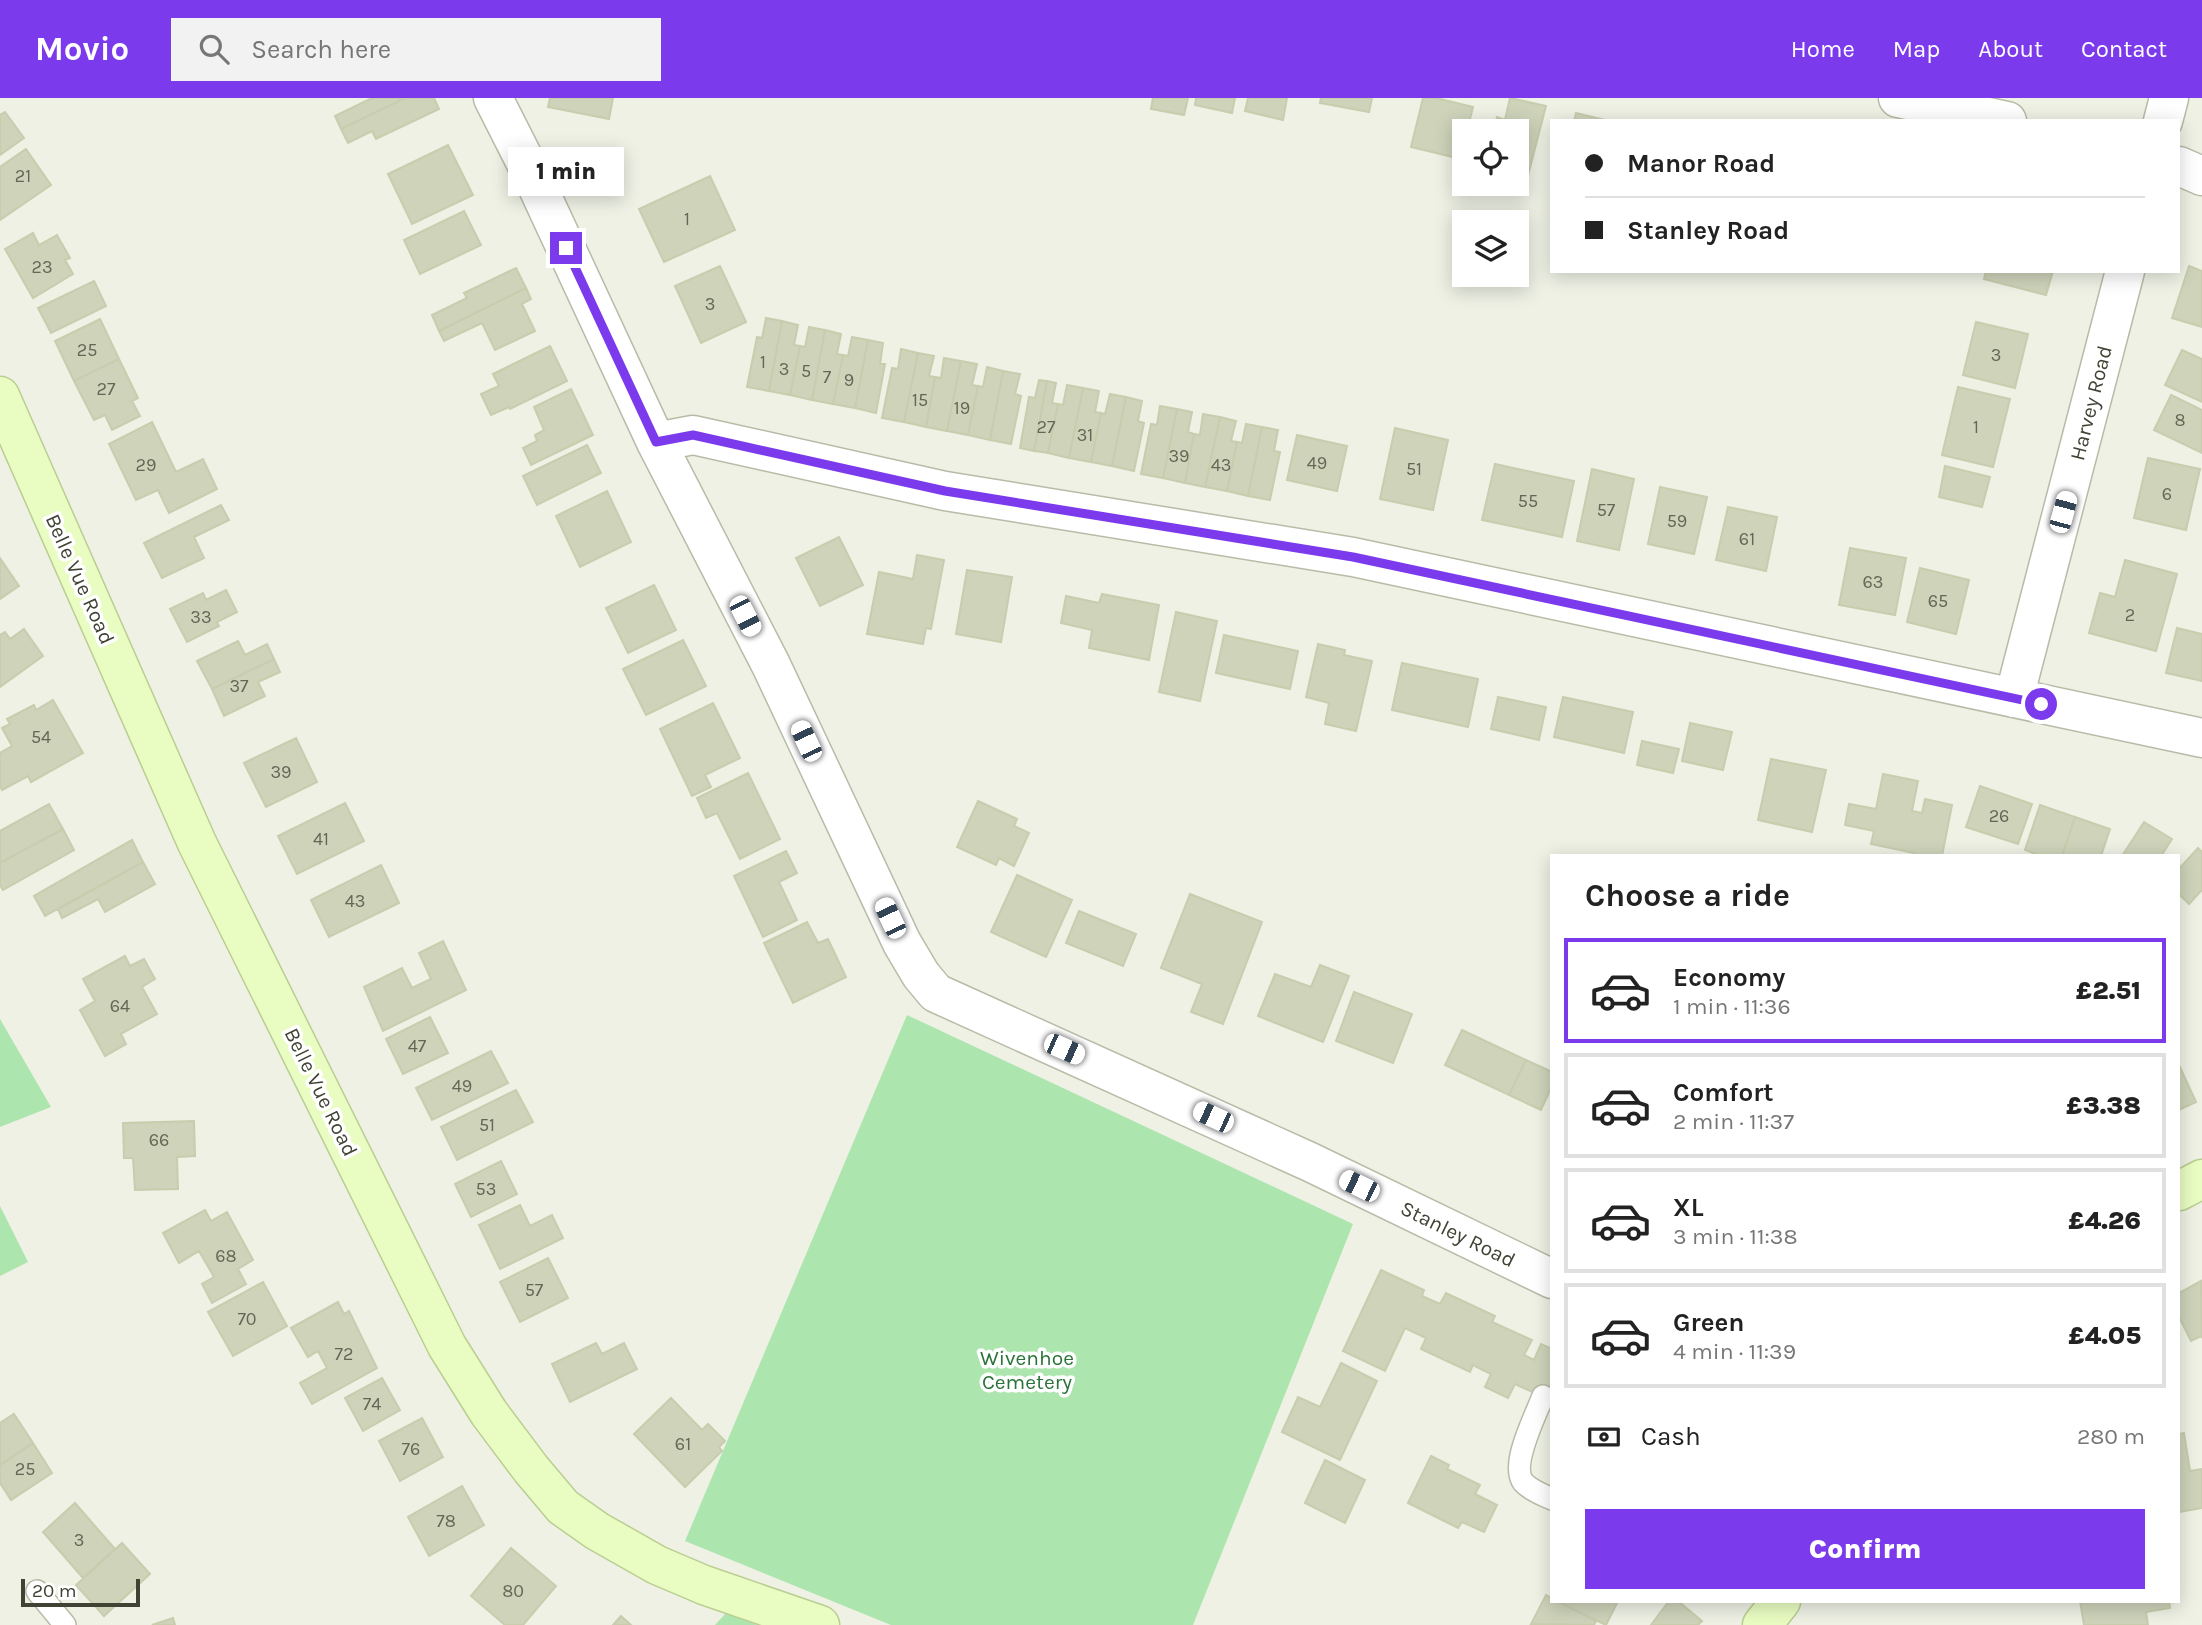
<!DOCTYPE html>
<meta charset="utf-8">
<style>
body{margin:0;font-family:Karla,sans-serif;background:#f2f2f2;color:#222;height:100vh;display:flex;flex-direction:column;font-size:26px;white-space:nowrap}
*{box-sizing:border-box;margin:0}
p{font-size:23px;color:#767676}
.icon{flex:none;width:38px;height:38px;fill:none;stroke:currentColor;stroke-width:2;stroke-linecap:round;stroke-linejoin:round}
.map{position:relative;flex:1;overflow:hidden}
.sheet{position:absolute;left:1550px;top:756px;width:630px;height:749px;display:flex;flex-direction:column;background:#fff;border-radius:0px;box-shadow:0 4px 18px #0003}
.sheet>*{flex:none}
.guide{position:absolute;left:1550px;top:21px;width:630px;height:154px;border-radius:0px;box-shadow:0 4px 18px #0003;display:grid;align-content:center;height:154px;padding:0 35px;background:#fff}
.fabs{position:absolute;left:1452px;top:21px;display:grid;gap:14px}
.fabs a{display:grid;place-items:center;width:77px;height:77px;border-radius:0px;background:#fff;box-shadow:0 4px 18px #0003;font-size:35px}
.scale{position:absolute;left:21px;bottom:18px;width:119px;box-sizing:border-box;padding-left:7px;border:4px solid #404334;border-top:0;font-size:19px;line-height:24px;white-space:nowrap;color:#404334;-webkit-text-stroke:5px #fff;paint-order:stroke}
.end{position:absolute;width:32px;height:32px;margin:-16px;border:9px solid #7c3aed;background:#fff;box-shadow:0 0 0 4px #fff}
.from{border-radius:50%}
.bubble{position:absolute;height:49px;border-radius:0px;background:#fff;box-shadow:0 4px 18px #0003;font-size:23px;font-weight:800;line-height:49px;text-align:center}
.car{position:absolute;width:21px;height:42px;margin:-21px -10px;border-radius:9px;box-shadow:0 0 5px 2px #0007;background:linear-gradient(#fff 24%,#345 0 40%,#fff 0 76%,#345 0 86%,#fff 0)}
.guide b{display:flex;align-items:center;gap:24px;height:66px;font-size:26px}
.guide b+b{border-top:2px solid #e0e0e0}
.guide i{width:18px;height:18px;background:#222}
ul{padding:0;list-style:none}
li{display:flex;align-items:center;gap:21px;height:105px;margin:0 14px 10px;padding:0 21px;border:4px solid #e0e0e0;border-radius:0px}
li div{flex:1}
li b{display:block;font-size:26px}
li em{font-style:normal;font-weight:800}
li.current{border-color:#7c3aed}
li>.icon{width:63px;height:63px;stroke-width:1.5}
h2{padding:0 35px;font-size:32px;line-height:84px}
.pay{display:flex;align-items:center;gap:18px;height:77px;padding:0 35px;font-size:26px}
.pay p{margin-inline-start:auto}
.action{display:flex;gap:14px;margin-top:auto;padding:14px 35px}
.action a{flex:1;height:80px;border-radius:0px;background:#7c3aed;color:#fff;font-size:28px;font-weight:800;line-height:80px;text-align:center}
header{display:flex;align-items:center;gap:42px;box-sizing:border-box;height:98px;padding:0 35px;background:#7c3aed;color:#fff}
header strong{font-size:33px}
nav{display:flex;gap:38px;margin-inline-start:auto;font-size:24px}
.search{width:490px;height:63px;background:#f2f2f2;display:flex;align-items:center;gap:18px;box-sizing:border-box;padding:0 24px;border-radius:0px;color:#767676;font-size:26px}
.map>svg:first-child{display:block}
</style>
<header>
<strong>Movio</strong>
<div class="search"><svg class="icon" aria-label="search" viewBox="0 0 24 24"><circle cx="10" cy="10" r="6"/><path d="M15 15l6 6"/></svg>Search here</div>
<nav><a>Home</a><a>Map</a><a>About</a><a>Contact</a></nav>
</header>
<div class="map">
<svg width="2202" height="1527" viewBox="0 0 2202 1527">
<rect width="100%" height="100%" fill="#eef1e4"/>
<path fill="#ade5af" d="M907,917L1353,1126L1193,1527H891L685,1443Z
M0,921L51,1009L0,1029Z
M0,1108L28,1164L0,1178Z
M726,1515L757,1527H715Z"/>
<path fill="#ced3ba" stroke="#c7cdad" stroke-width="2" d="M372,0H405L341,31L335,18Z
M405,0H434L439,11L376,41L372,33L348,45L341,31Z
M550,0H613L609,21L548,9Z
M1153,0H1188L1184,17L1151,11Z
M1196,0H1235L1232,15L1195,7Z
M1248,0H1287L1283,22L1245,13Z
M1321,0H1372L1369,14L1320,5Z
M1423,0H1436L1473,9L1467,33H1465L1461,61L1411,49Z
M1510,0L1546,8L1526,85L1517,83V33H1494L1497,19L1505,22Z
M5,14L24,40L0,57V17Z
M1576,15L1609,23H1574Z
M448,47L473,97L412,126L388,76Z
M26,51L51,87L0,122V69Z
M710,78L735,132L664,164L639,111Z
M464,113L481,147L420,176L404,142Z
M33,135L39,147L57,137L70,160L65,162L73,176L33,200L5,151Z
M720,168L746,224L701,245L675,188Z
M2189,168L2202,173V229L2172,220Z
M516,170L526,190L439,233L432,217L467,200L464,195Z
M1986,173H2053L2046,197L1984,181Z
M94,183L106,208L51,235L38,210Z
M526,190L531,201L522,206L535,233L495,252L482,225L444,243L439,233Z
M766,220L782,223L769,293L747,289L757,239L762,240Z
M100,221L119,261L74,283L55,243Z
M782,223L798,227L794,247L800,248L790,297L769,293Z
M1976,224L2028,236L2015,290L1963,277Z
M809,229L825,232L812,302L790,297L800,248L805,249Z
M825,232L841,236L837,256L843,257L833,306L812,302Z
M852,239L868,242L855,310L833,306L843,257L848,258Z
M868,242L883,245L880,266H885L876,315L855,310Z
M550,248L567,283L510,311L509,309L491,317L481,296L499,288L493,276Z
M901,251L918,255L904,324L882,320L892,270L898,271Z
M2182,252L2202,261V304L2165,287Z
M918,255L934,258L929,278L935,279L926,329L904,324Z
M944,260L961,263L947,333L926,329L935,279L941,280Z
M119,261L138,300L132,303L140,318L112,332L105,317L94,322L74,283Z
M961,263L977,266L972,287L978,288L968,337L947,333Z
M987,269L1003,273L990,342L968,337L978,288L983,289Z
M1003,273L1020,276L1015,296L1021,298L1011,346L990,342Z
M1039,282L1047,283L1034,353L1020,350L1029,299L1035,300Z
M1047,283L1056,285L1052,305L1058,306L1048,355L1034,353Z
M1067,287L1083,290L1069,360L1048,355L1058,306L1063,307Z
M1958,289L2010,301L1993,369L1942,357Z
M1083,290L1099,293L1095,314L1101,315L1091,364L1069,360Z
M571,291L593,337L531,367L523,350L537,343L535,337L544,332L534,309Z
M1110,296L1126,299L1112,368L1091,364L1101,315L1105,316Z
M2171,297L2202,312V355L2154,332Z
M1126,299L1142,303L1138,323L1144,325L1134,373L1112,368Z
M1160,308L1177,311L1163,380L1141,376L1151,326L1157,327Z
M1177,311L1192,314L1188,334L1194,336L1185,385L1163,380Z
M1203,316L1220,319L1205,389L1185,385L1194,336L1200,337Z
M1220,319L1236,323L1231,343L1237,344L1227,393L1205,389Z
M152,324L176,374L203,361L217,391L169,415L158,392L136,402L109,346Z
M1246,326L1262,329L1248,398L1227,393L1237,344L1242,345Z
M1262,329L1278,332L1274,353L1280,354L1270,402L1248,398Z
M1395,330L1448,342L1433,412L1380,401Z
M1297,337L1347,348L1337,393L1287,382Z
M587,347L601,375L537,407L523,378Z
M2148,360L2200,371L2186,432L2134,420Z
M1495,366L1574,383L1562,439L1482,422Z
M1945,368L1990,379L1982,409L1939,399Z
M1592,371L1634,381L1619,452L1577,443Z
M1660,389L1707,399L1694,456L1648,446Z
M607,393L631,444L580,469L556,418Z
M221,407L229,422L194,439L204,460L162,480L144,445Z
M1728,409L1777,419L1766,473L1716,462Z
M839,439L863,487L820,508L796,460Z
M1850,450L1906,460L1895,517L1839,507Z
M917,457L944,462L931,531L926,530L923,546L867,536L879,474L913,481Z
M0,460L19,488L0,501Z
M2125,462L2177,476L2156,553L2089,535L2100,495L2115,499Z
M1920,470L1969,482L1956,536L1907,524Z
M967,472L1012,479L1001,544L956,536Z
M654,487L676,532L628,555L606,510Z
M226,492L237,514L217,524L219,528L187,544L170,511L203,495L206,502Z
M1102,496L1159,507L1149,562L1089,550L1092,532L1061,525L1066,498L1099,505Z
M1176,514L1217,523L1200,603L1159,594Z
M2177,530L2202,536V583L2166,575Z
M24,531L43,558L0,589V537L5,534L10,541Z
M1224,537L1298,553L1290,591L1216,575Z
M683,542L706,588L646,617L623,571Z
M238,543L245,557L267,546L274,561L212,591L197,563Z
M1318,546L1345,552L1344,557L1372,563L1356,633L1325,626L1329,605L1306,599Z
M274,561L280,574L258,584L265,598L224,618L212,591Z
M1402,565L1478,581L1468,629L1392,612Z
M1498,599L1546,609L1539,642L1491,631Z
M1563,599L1633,614L1624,655L1554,639Z
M53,602L83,655L31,684L28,678L2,692L0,687V655L12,648L2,630L10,626L7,621L34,607L36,612Z
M713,605L740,660L705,677L711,689L692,698L660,631Z
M1690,625L1732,634L1723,672L1682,663Z
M296,640L317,684L266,709L244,665Z
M1642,643L1679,651L1673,675L1637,667Z
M1771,661L1826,672L1812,734L1758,722Z
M748,675L780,741L740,761L717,715L706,720L697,700Z
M1883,676L1918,683L1912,713L1922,715L1925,701L1952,707L1942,758H1914V755L1871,746L1874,733L1845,727L1849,706L1876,711Z
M1980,688L2032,706L2018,746L1966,729Z
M978,703L1017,721L1014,728L1029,735L1014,768L999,760L996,767L957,749Z
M345,705L364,743L297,776L278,738Z
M49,706L63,731L0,765V733Z
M2040,707L2075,719L2062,758H2041L2025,752Z
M2075,719L2110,731L2101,758H2062Z
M2144,724L2172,741L2161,758H2122Z
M63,731L74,752L3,792L0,787V765Z
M132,742L143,764L45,818L34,798Z
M2198,750L2202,754V792L2189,806L2179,796V771Z
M786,753L797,775L779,784L797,822L763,839L734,778Z
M143,764L155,786L105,814L98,801L62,820L58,811Z
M381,767L399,805L329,839L311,802Z
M1017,777L1072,802L1046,859L991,834Z
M1190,796L1262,824L1223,926L1191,914L1202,886L1161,870Z
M1079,813L1136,836L1123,868L1066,845Z
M807,824L818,845L828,841L846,879L793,905L764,845Z
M443,843L466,892L383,933L364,889L402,870L412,890L431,881L419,855Z
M125,858L130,868L144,861L155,881L142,889L157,916L121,936L126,946L105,958L80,912L95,903L83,881Z
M1320,867L1349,878L1323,944L1258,918L1275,876L1311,889Z
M1354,894L1412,916L1393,965L1336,943Z
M430,919L448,955L403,976L386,941Z
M1462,932L1526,962L1509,997L1445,967Z
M491,953L508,985L432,1022L416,990Z
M1526,962L1552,974V988L1541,1012L1509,997Z
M2179,967L2196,1004L2179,1012Z
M516,992L533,1024L457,1062L441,1029Z
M194,1023L195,1058L177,1059L178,1091L135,1092L133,1060H124L123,1025Z
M501,1063L517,1096L471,1119L455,1086Z
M520,1107L530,1128L552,1117L563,1140L500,1171L479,1127Z
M205,1112L211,1123L227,1114L253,1162L238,1171L246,1186L212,1205L202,1186L214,1179L199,1153L179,1165L163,1135Z
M548,1160L568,1200L520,1224L500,1184Z
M1381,1172L1424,1192L1422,1198L1440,1206L1446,1195L1495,1218L1492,1224L1532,1242L1524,1257L1534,1262L1541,1246L1552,1251V1303L1515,1286L1508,1300L1485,1289L1491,1276L1473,1267L1470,1274L1421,1251L1426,1240L1405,1230L1385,1273L1343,1253Z
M2201,1183L2202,1240L2201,1238L2191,1243L2179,1219V1195Z
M263,1184L287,1228L233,1258L208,1214Z
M338,1204L344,1216L349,1213L377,1270L312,1306L300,1285L327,1270L318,1253L308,1259L291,1230Z
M596,1245L602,1256L624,1245L637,1271L570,1304L552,1266Z
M1341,1265L1377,1283L1340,1362L1282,1334L1298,1299L1320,1309Z
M382,1280L400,1312L363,1333L345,1300Z
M671,1300L702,1332L708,1326L725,1343L719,1349L722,1353L685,1389L634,1336Z
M14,1316L33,1345L0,1367V1325Z
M422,1320L443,1359L400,1383L379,1343Z
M2184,1335L2190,1373L2202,1371V1410L2179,1414V1336Z
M33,1345L52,1375L11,1402L0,1385V1367Z
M1431,1358L1449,1367L1447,1371L1480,1387L1475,1396L1497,1407L1484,1434L1462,1424L1458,1430L1408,1405Z
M1325,1362L1365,1382L1345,1425L1305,1405Z
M462,1388L484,1427L429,1458L408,1419Z
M75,1405L115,1451L83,1480L43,1434Z
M122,1445L150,1476L104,1518L76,1487Z
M511,1450L556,1488L523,1527H505L471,1498Z
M1546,1497L1552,1500V1503H1558L1596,1523L1594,1527L1531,1526Z
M1618,1503L1606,1527L1558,1504L1559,1503Z
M1669,1503H1678L1702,1523L1698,1527H1651Z
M2080,1503H2169L2170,1510L2146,1514L2148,1527H2084Z
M621,1518L631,1527H613Z
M173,1520L175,1527H152Z"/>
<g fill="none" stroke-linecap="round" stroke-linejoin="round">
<g stroke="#b7bca7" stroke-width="24">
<path id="lane" d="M1543,1298C1536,1317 1510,1366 1523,1384C1530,1392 1543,1397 1552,1401
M37,1493L65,1527"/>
</g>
<g stroke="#b7bca7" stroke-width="41">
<path id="street" d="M493,0L532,77L656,344L771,567L902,845L921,877L936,895L1310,1064L1552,1181
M1898,0L2007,23
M2163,23L2169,0
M2179,68L2202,78
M656,344L693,337L945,393L1353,459L2202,640
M2014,600L2125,173"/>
</g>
<g stroke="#bace92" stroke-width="41">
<path id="secondary" d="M0,298L197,745L447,1248L489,1315L531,1371L563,1409L597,1433L657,1467L704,1487L820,1527
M2179,1093L2202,1081
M1762,1527L1781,1503"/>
</g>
<use href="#lane" stroke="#fff" stroke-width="21"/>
<use href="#street" stroke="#fff" stroke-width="38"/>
<use href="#secondary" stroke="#e9fdc2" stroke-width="38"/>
</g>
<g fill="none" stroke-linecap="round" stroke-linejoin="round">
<path stroke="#7c3aed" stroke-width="9" d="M566,150L656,344L693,337L945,393L1353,459L2041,606"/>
</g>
<g text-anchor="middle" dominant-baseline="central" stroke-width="7" stroke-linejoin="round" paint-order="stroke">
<g font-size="18" fill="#646756">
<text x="23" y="78">21</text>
<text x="687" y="121">1</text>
<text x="42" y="169">23</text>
<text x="710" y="206">3</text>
<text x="87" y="252">25</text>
<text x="1996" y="257">3</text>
<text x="763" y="264">1</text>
<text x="784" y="271">3</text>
<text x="806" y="273">5</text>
<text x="827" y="279">7</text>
<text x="849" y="282">9</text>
<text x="106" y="291">27</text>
<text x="920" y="302">15</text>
<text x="962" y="310">19</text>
<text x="2180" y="322">8</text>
<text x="1046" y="329">27</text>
<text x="1976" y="329">1</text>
<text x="1085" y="337">31</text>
<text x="1179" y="358">39</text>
<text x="1317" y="365">49</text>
<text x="146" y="367">29</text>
<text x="1221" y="367">43</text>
<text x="1414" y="371">51</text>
<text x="2167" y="396">6</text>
<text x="1528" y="403">55</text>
<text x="1606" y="412">57</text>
<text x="1677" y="423">59</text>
<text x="1747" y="441">61</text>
<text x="1873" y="484">63</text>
<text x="1938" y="503">65</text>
<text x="2130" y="517">2</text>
<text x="201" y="519">33</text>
<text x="239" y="588">37</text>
<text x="41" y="639">54</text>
<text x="281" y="674">39</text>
<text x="1999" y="718">26</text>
<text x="321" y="741">41</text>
<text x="355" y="803">43</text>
<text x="120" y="908">64</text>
<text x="417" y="948">47</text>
<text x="462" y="988">49</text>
<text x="487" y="1027">51</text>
<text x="159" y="1042">66</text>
<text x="486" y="1091">53</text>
<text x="226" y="1158">68</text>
<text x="534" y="1192">57</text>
<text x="247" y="1221">70</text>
<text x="344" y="1256">72</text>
<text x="372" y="1306">74</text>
<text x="683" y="1346">61</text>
<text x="411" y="1351">76</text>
<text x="25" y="1371">25</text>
<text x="446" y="1423">78</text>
<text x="79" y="1442">3</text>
<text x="513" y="1493">80</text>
</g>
<g font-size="21" fill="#404334" stroke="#fff">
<text transform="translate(2091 305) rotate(-76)">Harvey Road</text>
<text transform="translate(80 481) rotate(66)">Belle Vue Road</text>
<text transform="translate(321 994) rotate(64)">Belle Vue Road</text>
<text transform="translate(1458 1136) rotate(26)">Stanley Road</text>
</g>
<g font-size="21" fill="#2a7339" stroke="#fff">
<text x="1027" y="1260">Wivenhoe<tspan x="1027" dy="24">Cemetery</tspan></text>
</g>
</g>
</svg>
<div class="fabs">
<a><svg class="icon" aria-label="locate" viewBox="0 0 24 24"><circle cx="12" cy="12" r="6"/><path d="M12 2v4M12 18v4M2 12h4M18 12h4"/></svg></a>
<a><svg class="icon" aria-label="layers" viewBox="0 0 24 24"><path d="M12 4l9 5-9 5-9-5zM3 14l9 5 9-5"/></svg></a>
</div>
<div class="scale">20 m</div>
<i class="end from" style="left:2041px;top:606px"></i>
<i class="end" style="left:566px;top:150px"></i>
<div class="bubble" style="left:508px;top:49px;width:116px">1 min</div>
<i class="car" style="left:2063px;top:414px;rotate:15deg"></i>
<i class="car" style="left:745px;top:518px;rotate:153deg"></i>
<i class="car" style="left:806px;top:643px;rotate:335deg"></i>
<i class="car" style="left:890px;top:820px;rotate:335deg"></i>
<i class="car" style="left:1064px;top:951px;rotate:114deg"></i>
<i class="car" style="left:1213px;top:1019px;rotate:295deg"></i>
<i class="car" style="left:1359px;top:1088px;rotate:296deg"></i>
<div class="guide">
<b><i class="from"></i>Manor Road</b>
<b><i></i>Stanley Road</b>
</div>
<section class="sheet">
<h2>Choose a ride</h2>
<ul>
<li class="current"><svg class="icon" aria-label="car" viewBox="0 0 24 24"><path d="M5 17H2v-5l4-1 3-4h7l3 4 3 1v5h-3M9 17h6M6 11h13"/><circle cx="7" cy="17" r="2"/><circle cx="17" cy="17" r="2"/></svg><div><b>Economy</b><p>1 min · 11:36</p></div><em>£2.51</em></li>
<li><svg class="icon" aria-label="car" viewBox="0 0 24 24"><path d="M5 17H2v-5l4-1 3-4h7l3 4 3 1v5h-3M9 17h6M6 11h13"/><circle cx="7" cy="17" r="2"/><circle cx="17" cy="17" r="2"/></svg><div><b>Comfort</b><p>2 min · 11:37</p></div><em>£3.38</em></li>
<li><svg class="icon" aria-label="car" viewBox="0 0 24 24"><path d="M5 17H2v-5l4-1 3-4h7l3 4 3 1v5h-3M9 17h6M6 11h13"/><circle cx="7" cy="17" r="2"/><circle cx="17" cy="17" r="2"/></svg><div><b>XL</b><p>3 min · 11:38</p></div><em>£4.26</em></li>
<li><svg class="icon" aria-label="car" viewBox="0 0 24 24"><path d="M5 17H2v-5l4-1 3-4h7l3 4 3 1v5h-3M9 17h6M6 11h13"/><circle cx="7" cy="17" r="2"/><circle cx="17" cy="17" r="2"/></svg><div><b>Green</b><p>4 min · 11:39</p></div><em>£4.05</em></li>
</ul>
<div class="pay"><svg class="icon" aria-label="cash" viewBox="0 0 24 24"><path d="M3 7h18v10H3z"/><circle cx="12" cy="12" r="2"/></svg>Cash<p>280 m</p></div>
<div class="action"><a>Confirm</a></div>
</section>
</div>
